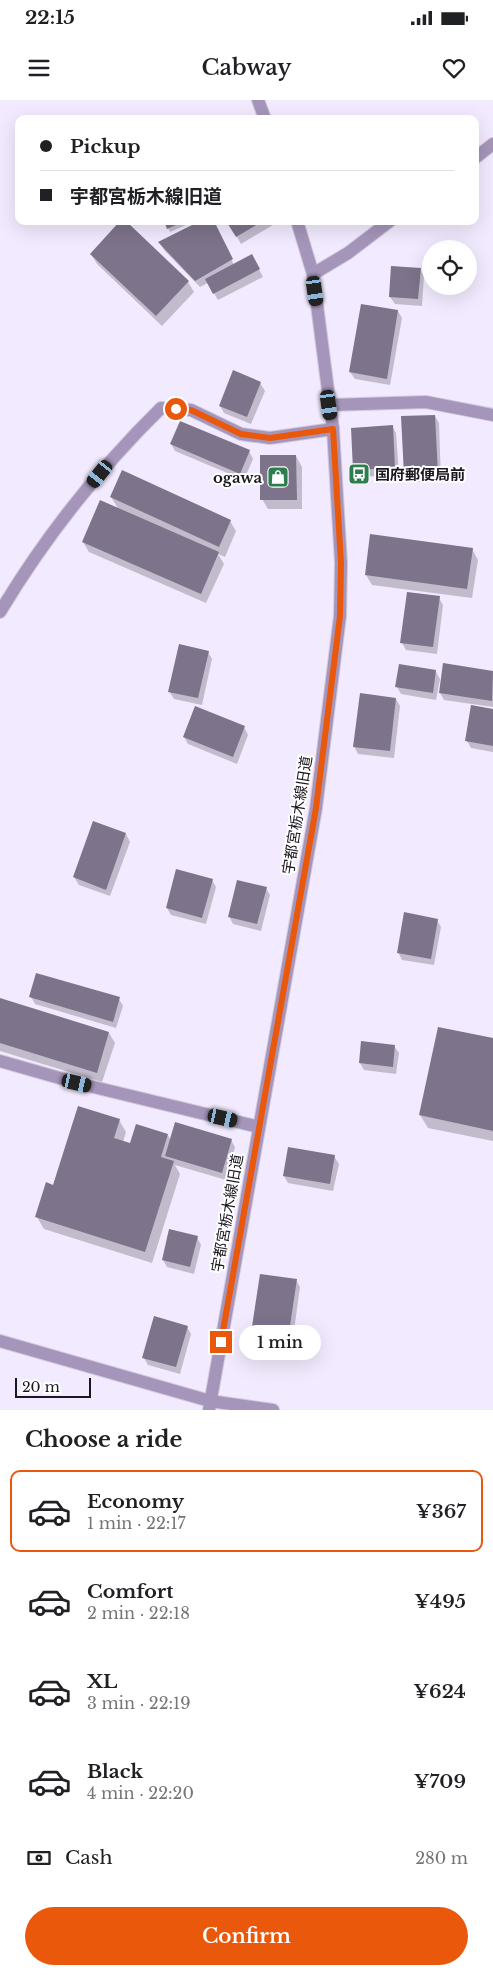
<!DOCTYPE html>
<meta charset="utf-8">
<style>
body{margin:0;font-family:"Libre Baskerville","Noto Sans JP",serif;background:#f6f6f6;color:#202124;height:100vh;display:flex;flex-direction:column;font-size:19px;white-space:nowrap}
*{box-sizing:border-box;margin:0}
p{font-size:16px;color:#757577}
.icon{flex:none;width:28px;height:28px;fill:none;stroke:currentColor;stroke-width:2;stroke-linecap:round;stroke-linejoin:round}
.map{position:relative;height:1310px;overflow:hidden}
.side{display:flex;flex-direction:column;background:#fff;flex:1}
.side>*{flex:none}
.top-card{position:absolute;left:15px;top:15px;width:464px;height:110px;border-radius:10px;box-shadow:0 5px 20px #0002;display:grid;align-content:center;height:110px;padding:0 25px;background:#fff}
.controls{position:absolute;left:422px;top:140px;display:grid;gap:10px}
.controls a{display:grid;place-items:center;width:55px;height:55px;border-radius:50%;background:#fff;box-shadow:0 5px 20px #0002;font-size:25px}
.scale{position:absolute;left:15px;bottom:12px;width:76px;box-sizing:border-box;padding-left:5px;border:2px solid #1b1720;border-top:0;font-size:14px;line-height:18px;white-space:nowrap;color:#1b1720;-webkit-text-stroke:4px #fff;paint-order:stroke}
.end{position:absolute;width:22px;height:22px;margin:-11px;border:6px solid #ea580c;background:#fff;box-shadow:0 0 0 2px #fff}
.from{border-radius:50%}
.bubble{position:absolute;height:35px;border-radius:18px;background:#fff;box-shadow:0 5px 20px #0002;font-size:16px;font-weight:600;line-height:35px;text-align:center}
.car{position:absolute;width:15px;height:30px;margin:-15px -8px;border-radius:6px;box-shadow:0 0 4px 1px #0007;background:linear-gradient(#222 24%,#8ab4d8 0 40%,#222 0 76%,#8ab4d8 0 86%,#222 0)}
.top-card b{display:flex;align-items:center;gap:18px;height:48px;font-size:19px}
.top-card b+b{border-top:1px solid #e0e0e0}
.top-card i{width:12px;height:12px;background:#202124}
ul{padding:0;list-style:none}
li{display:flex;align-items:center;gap:15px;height:82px;margin:0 10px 8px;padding:0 15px;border:2px solid transparent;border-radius:10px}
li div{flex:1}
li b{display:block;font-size:19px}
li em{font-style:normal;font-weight:600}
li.on{border-color:#ea580c}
li>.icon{width:45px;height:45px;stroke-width:1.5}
h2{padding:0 25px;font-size:22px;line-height:60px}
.pay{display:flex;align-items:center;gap:12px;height:55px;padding:0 25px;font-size:19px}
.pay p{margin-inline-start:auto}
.button{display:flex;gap:10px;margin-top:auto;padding:10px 25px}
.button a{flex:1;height:58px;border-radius:30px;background:#ea580c;color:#fff;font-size:20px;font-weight:600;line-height:58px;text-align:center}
.status{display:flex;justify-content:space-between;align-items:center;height:35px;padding:0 25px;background:#fff;direction:ltr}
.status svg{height:14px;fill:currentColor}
header{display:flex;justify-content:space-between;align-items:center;height:65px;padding:0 25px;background:#fff;font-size:22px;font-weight:600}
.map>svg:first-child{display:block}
</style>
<div class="status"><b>22:15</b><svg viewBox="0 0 49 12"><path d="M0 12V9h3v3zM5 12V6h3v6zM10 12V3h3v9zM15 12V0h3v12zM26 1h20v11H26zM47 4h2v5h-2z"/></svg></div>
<header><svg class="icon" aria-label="menu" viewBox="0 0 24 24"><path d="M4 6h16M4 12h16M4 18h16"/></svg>Cabway<svg class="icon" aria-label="heart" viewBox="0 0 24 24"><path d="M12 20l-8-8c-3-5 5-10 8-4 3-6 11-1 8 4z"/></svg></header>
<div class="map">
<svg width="493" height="1310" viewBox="0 0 493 1310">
<rect width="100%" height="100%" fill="#f2eafe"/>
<path fill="#0003" d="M165,121H192L193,122L170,132Z
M213,121L234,165L252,156L263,177L218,200L208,183L200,187L164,150L160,143Z
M228,121H277L278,122L241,144Z
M91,154L188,182L194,192L162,226L97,164Z
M420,169L424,176L422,206L395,204L390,197Z
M398,211L402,218L390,285L355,279L350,272Z
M260,283L265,291L251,324L224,313L220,306Z
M435,316L439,323L441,381L409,382L405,375L402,318Z
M392,326L396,333L399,375L359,377L355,370Z
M171,344L249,351L253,359L244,380L175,351Z
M296,356L302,367V409H268L262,399Z
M111,397L230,421L236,431L225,457L218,454L224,464L206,503L89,452L83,442L119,410Z
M472,449L478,460L472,498L372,485L366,475Z
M439,498L443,505L437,554L406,550L402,543Z
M208,552L212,559L202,605L174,599L169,591Z
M444,565L493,572V607L444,600L440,593Z
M436,572L440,579L436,600L401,594L397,587Z
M396,599L400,606L394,658L358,654L354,646Z
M493,610V652L471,648L467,641Z
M244,627L248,635L237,664L188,644L184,637Z
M126,734L130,742L110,796L79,785L74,777Z
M212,780L216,787L206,824L171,815L167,808Z
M266,788L270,795L261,831L233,824L229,816Z
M437,820L441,827L434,865L402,860L398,852Z
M31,897L119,899L123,906L116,928L35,904Z
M0,900L109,933L115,943L102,982L0,951Z
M493,940V1041L428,1028L420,1015Z
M394,946L399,953L396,974L364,970L360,963Z
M119,1020L126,1032L123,1042L131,1044L168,1035L171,1041L231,1040L235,1047L226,1080L175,1065L180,1074L152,1163L44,1129L37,1117L54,1086Z
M334,1056L339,1064L333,1091L288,1083L284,1076Z
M197,1137L201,1145L194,1174L167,1167L163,1160Z
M296,1180L300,1187L292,1245L256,1240L252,1233Z
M187,1227L191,1234L180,1274L148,1265L144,1258Z"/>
<path fill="#7d738a" d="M120,121H126L189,181L156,216L90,154Z
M164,121H185L167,129Z
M200,121H214L233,159L195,181L158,142Z
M226,121H263L236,137Z
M252,154L260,169L213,194L205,179Z
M391,166L421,168L418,199L389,197Z
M361,204L398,210L387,279L349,272Z
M233,270L261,282L247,317L219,306Z
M435,315L438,374L404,375L401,316Z
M180,321L250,350L240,374L170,344Z
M393,325L395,368L353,370L351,328Z
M260,355H296L297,400H260Z
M122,370L231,420L219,447L110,397Z
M100,400L219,452L201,494L82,442Z
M370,434L473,448L467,489L365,475Z
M407,492L440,496L433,547L400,543Z
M179,544L209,551L198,598L168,592Z
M443,563L493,571L492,601L439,593Z
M399,564L436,570L433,593L395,587Z
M360,593L396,598L390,651L353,647Z
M471,605L493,609V646L465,641Z
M195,606L245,626L233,657L183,637Z
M93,721L126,733L106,790L73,777Z
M176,769L213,779L202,818L166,808Z
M237,780L267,787L257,824L228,817Z
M404,812L438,819L431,859L397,853Z
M36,873L120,897L113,922L29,897Z
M0,898L109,932L97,973L0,943Z
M438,927L493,938V1031L419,1015Z
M361,941L395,945L393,967L359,963Z
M78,1006L120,1019L114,1038L130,1043L136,1024L168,1034L161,1057L174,1061L145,1152L35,1117L46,1082L53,1085Z
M175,1022L232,1039L222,1073L165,1056Z
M288,1047L335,1055L330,1084L283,1076Z
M169,1129L198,1136L190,1167L162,1160Z
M260,1174L297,1179L288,1239L251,1233Z
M154,1216L188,1226L176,1267L142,1258Z"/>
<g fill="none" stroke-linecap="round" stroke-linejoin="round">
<g stroke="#d0c8da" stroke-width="14">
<path id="minor" d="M475,58L493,44
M313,174L348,153L390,121
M329,305L426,302L493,315
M0,512C45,437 99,369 161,308L191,310L241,334L270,338L333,329
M0,961L77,983L259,1027
M0,1241L210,1301L273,1310"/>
</g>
<g stroke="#d0c8da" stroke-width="14">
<path id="tertiary" d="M258,0L265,19
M209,1310L316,708L340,516L341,463L333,329L313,174L297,121"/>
</g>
<use href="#minor" stroke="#a595ba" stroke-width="12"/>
<use href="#tertiary" stroke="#a595ba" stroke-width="12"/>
</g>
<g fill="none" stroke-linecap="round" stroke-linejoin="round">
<path stroke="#ea580c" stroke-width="6" d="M176,309L191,310L241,334L270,338L333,329L341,463L340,516L316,708L221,1242"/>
</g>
<defs>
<g id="bus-square" transform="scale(1.125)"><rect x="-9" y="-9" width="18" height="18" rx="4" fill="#2d7e4f" stroke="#fff"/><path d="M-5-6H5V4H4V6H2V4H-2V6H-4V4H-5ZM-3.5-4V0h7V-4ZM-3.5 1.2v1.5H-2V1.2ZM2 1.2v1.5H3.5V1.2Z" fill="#fff"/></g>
<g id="shop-square" transform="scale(1.125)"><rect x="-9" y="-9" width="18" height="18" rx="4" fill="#2d7e4f" stroke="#fff"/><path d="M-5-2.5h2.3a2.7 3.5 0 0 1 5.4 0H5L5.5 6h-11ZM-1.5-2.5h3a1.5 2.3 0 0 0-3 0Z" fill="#fff"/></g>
</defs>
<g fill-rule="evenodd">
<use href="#bus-square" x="359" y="374"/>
<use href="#shop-square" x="278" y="377"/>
</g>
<g text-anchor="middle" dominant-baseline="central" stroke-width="4" stroke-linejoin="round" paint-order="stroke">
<g font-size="15" font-weight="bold" fill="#1b1720" stroke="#fff" text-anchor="start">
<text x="375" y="374">国府郵便局前</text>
<text x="262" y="377" text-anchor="end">ogawa</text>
</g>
<g font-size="15" fill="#1b1720" stroke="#fff">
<text transform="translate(297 715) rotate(-81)">宇都宮栃木線旧道</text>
<text transform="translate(227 1113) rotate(-80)">宇都宮栃木線旧道</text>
</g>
</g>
</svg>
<div class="controls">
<a><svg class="icon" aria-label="locate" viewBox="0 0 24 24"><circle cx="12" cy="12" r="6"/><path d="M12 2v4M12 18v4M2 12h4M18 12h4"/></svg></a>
</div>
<div class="scale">20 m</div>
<i class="end from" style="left:176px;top:309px"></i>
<i class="end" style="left:221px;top:1242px"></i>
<div class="bubble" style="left:239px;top:1225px;width:82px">1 min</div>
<i class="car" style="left:315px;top:191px;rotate:172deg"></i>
<i class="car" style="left:329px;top:305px;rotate:172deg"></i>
<i class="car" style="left:100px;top:374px;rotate:219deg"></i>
<i class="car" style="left:77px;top:983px;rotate:103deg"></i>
<i class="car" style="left:223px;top:1018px;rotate:103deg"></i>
<div class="top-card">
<b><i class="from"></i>Pickup</b>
<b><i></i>宇都宮栃木線旧道</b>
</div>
</div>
<section class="side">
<h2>Choose a ride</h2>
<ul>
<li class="on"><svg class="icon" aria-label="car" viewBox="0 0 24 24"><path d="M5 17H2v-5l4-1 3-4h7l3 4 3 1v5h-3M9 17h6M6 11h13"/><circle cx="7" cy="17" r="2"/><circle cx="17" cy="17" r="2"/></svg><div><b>Economy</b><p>1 min · 22:17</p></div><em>¥367</em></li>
<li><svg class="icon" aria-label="car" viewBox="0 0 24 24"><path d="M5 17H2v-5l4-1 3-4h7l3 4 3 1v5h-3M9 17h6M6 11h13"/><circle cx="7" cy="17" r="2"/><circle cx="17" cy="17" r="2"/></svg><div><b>Comfort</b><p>2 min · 22:18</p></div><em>¥495</em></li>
<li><svg class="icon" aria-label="car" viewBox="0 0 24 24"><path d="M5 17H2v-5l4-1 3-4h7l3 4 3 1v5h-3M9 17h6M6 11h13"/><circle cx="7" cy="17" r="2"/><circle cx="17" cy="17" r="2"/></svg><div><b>XL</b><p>3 min · 22:19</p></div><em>¥624</em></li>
<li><svg class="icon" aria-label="car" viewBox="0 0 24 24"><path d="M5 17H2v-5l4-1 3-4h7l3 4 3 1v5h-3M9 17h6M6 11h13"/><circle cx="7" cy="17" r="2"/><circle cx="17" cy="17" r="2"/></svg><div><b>Black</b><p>4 min · 22:20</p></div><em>¥709</em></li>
</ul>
<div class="pay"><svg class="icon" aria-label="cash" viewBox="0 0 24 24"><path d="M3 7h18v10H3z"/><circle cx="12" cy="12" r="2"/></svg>Cash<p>280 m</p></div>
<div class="button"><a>Confirm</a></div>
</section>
